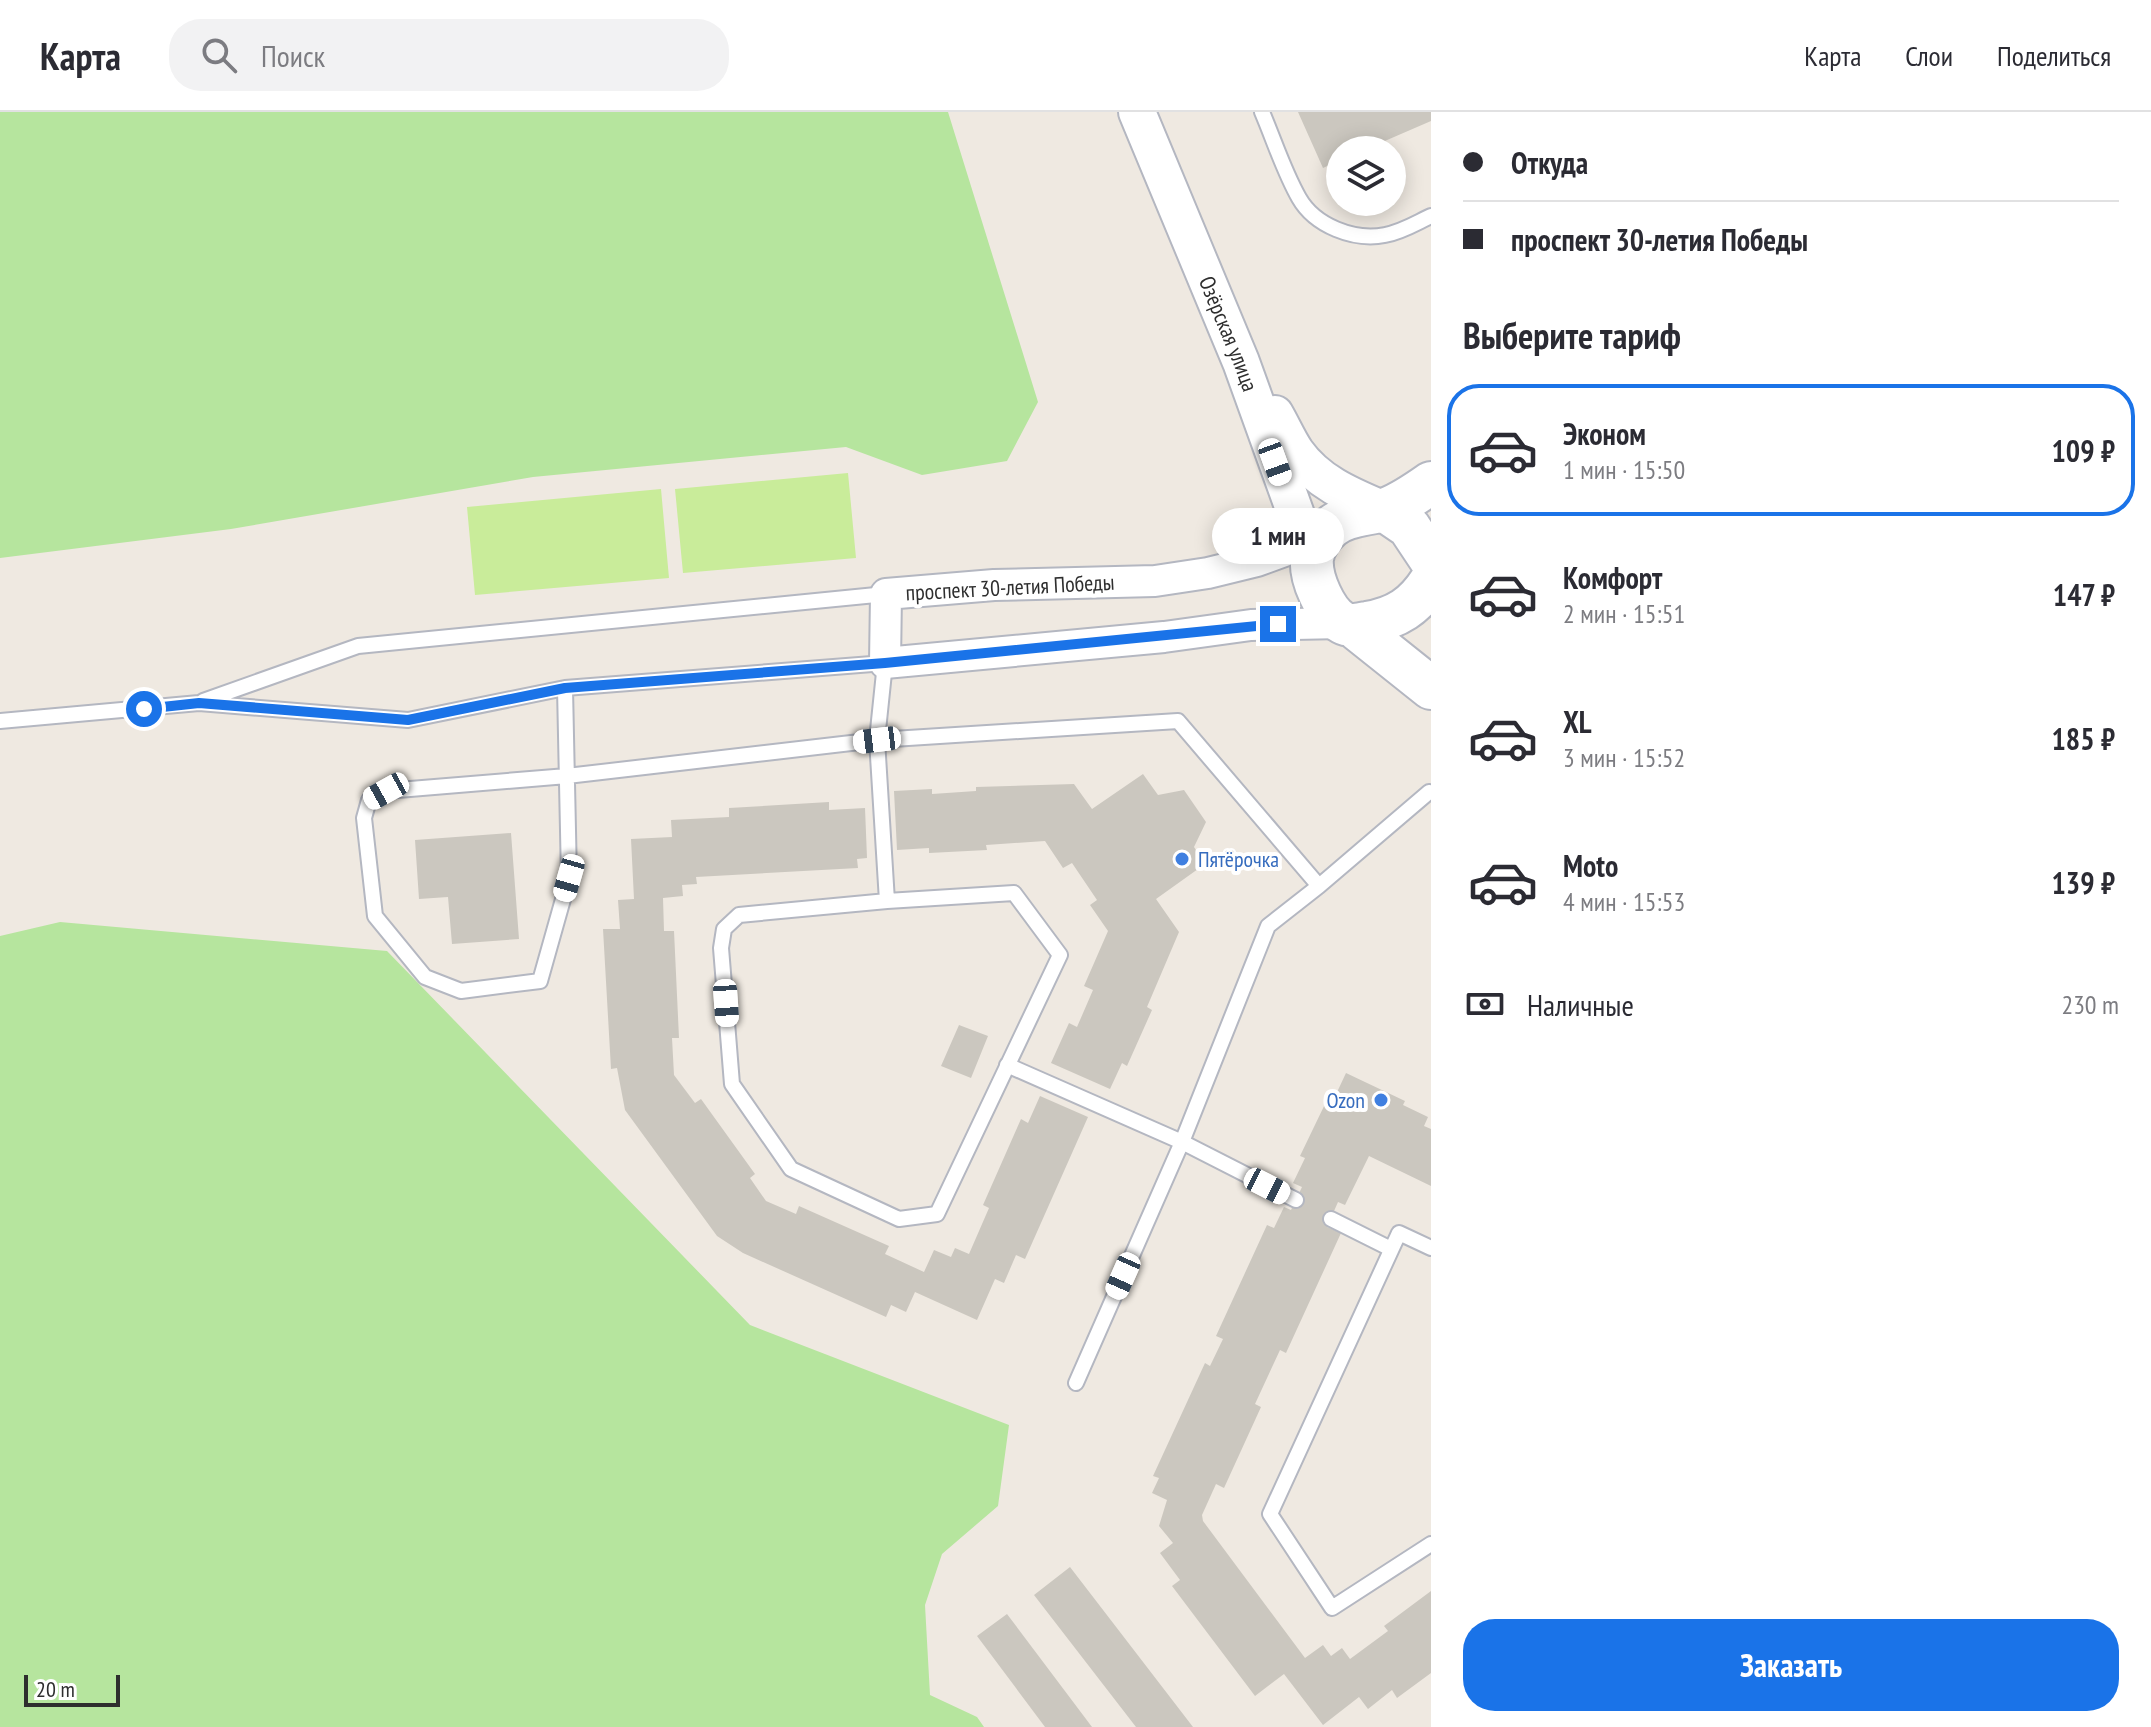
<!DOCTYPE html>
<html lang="ru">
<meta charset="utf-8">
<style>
body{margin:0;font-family:"PT Sans Narrow",sans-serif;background:#f2f2f3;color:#2b2b33;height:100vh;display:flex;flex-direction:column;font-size:30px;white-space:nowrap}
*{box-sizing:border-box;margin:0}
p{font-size:26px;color:#7c7c81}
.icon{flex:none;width:44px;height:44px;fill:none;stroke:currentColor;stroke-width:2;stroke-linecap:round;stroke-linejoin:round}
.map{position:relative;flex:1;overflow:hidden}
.panel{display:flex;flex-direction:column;background:#fff;width:720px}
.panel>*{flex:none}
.banner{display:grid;align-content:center;height:176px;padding:0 32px;background:#fff}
.fabs{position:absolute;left:1326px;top:24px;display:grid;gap:16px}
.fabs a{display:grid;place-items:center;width:80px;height:80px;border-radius:50%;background:#fff;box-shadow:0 4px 20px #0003;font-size:40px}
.scale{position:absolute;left:24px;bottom:20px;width:96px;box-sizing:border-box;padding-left:8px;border:4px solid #2e2e2e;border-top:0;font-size:22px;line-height:28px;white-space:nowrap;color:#2e2e2e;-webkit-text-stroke:6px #fff;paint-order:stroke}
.end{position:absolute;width:36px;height:36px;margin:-18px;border:10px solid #1a73e8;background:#fff;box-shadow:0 0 0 4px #fff}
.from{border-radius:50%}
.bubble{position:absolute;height:56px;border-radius:28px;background:#fff;box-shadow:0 4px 20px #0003;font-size:26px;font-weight:800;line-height:56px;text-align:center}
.car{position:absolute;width:24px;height:48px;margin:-24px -12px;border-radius:10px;box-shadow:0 0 6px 2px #0007;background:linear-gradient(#fff 24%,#345 0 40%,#fff 0 76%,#345 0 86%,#fff 0)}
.banner b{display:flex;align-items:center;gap:28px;height:76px;font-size:30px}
.banner b+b{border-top:2px solid #e1e1e2}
.banner i{width:20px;height:20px;background:#2b2b33}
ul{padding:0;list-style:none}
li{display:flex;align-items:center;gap:24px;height:132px;margin:0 16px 12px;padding:0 16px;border:4px solid transparent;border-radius:32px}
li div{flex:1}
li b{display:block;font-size:30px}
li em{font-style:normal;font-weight:800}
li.current{border-color:#1a73e8}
li>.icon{width:72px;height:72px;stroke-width:1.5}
h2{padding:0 32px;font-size:36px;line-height:96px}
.pay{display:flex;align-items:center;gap:20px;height:88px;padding:0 32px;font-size:30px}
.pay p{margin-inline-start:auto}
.cta{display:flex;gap:16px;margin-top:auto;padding:16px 32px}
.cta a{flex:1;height:92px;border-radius:32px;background:#1a73e8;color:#fff;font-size:32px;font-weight:800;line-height:92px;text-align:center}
header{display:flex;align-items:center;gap:48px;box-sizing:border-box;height:112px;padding:0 40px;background:#fff;border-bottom:2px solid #e1e1e2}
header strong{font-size:38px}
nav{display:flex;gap:44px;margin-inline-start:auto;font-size:28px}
.search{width:560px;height:72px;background:#f2f2f3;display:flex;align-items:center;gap:20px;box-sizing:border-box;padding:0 28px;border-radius:32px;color:#7c7c81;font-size:30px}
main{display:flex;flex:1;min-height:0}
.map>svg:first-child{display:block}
</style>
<header>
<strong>Карта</strong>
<div class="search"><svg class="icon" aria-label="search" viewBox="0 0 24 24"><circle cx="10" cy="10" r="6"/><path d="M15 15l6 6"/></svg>Поиск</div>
<nav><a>Карта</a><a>Слои</a><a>Поделиться</a></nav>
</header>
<main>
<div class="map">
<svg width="1431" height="1615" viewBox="0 0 1431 1615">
<rect width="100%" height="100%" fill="#efe9e1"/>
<path fill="#b6e59e" d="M0,0H948L1038,290L1007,349L922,363L846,335L533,365L231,417L0,446Z
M60,810L387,839L750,1213L1009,1313L998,1394L942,1442L925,1493L930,1583L977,1605L984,1615H0V824Z"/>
<path fill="#c9ec9a" d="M848,361L856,446L683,461L675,377Z
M661,377L669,466L475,483L467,395Z"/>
<path fill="#cbc7bf" d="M1298,0H1431V9L1364,38H1340V48L1323,56Z
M1143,662L1158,683L1184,678L1206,710L1194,735L1205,752L1156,787L1179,820L1147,895L1152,898L1127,954L1122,951L1110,977L1051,951L1069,911L1077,915L1093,878L1084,874L1108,819L1090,793L1097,788L1072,751L1063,756L1045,729L986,733L987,738L929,741V736L897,738L894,679L932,677V682L976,679V675L1074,672L1092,697Z
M829,690V698L865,696L867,746L857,747L858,756L696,765L697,772L682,773L683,784L663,786L664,819H674L679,926H672L674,963L695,991L701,987L755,1062L750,1066L766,1089L796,1102L799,1094L889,1134L885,1142L924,1160L934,1138L951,1145L955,1136L969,1142L989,1096L983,1093L1021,1007L1028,1011L1040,984L1088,1005L1025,1147L1016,1143L1004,1171L995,1167L977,1208L915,1180L906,1200L891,1193L886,1205L743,1141L717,1124L625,998L617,956L611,957L603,817H620L618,788L634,787L631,727L672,725L671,708L729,705V696Z
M511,721L519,827L452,832L448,785L419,787L415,728Z
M959,913L988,924L971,966L941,954Z
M1346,961L1405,989L1403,993L1428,1005L1424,1014L1431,1017V1074L1369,1044L1345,1093L1338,1090L1327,1115L1341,1121L1286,1241L1280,1238L1255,1292L1261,1295L1224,1376L1216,1372L1202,1403L1203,1409L1305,1546L1323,1533L1331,1544L1342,1536L1350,1547L1388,1519L1384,1514L1431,1479V1561L1397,1586L1392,1578L1368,1597L1359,1585L1323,1613L1284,1562L1255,1584L1172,1474L1180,1468L1160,1441L1173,1431L1159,1414L1167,1388L1152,1381L1159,1366L1153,1364L1205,1251L1210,1254L1223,1227L1216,1224L1267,1113L1274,1116L1284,1095L1291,1098L1302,1075L1293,1071L1305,1046L1300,1044L1326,990L1331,993Z
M1070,1455L1193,1615H1136L1034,1483Z
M1007,1502L1092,1615H1045L977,1524Z"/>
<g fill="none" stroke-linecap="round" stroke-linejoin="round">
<g stroke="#b4b7c1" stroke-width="18">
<path id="service" d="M1262,0C1274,28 1284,60 1299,86C1315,114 1354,129 1385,123C1402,120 1416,111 1431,104
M565,576L569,766L540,869L461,879L425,865L375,804L364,706L369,688L386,679L567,664L877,628L1178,609L1319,774
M203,589L358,534L886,482
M0,609L199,591L408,608L565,576L885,551L877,628L887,789
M1014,781L1060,843L937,1102L899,1107L791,1057L732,972L721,836L724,817L739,803L887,789Z
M1007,953L1182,1030L1268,814L1319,774L1429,680
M1331,1107L1391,1137
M1431,1136L1399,1121L1270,1402L1332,1496L1431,1432
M1076,1271L1182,1030L1296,1088"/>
</g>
<g stroke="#b4b7c1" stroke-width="34">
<path id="minor" d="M1320,426L1257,449L1208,461L1155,469L994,473L886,482L885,551L1164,525L1251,513L1343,511"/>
</g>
<g stroke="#b4b7c1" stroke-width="40">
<g id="tertiary">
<path id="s1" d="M1137,0L1241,250L1312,447"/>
<path d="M1275,302C1282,314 1288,328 1296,340C1318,371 1351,384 1384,398"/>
</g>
</g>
<g stroke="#b4b7c1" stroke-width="46">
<path id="secondary" d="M1431,371C1416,381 1400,393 1383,398C1365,403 1345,403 1331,415C1322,423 1314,434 1312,446C1310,466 1325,501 1343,511C1350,515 1360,512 1367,511C1397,506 1415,494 1431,469
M1384,398L1409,415L1431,448
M1352,513L1431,576"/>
</g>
<use href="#service" stroke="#fff" stroke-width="14"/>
<use href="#minor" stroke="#fff" stroke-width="30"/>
<use href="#tertiary" stroke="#fff" stroke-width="36"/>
<use href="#secondary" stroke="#fff" stroke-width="42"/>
</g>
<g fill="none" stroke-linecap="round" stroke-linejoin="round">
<path stroke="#1a73e8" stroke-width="10" d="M144,597L199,591L408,608L565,576L885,551L1278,512"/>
</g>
<g fill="#3f7fe0" stroke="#fff" stroke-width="3">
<circle cx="1182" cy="747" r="8"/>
<circle cx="1381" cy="988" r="8"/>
</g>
<g text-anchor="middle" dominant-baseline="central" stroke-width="8" stroke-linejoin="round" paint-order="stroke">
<g font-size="22" fill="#2e2e2e" stroke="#fff">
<text stroke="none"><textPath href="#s1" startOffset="240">Озёрская улица</textPath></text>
<text transform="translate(1010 475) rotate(-3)">проспект 30-летия Победы</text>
</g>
<g font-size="22" fill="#366cbe" stroke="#fff" text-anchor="start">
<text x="1198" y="747">Пятёрочка</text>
<text x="1365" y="988" text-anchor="end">Ozon</text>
</g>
</g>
</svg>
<div class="fabs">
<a><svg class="icon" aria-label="layers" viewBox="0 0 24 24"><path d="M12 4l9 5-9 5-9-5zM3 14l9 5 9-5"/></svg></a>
</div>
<div class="scale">20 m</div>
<i class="end from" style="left:144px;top:597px"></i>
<i class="end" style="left:1278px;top:512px"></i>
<div class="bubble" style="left:1212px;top:396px;width:132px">1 мин</div>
<i class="car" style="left:1275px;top:350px;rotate:160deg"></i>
<i class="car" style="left:877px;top:628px;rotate:263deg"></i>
<i class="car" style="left:386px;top:679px;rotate:241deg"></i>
<i class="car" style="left:569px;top:766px;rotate:196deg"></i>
<i class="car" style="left:726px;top:891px;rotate:176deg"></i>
<i class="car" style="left:1267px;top:1074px;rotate:117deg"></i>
<i class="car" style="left:1123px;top:1164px;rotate:204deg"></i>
</div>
<section class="panel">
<div class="banner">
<b><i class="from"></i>Откуда</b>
<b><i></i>проспект 30-летия Победы</b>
</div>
<h2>Выберите тариф</h2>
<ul>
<li class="current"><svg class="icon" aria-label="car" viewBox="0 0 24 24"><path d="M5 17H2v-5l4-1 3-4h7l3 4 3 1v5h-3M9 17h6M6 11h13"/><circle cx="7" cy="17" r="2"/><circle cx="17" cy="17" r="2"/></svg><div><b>Эконом</b><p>1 мин · 15:50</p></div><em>109 ₽</em></li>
<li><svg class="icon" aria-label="car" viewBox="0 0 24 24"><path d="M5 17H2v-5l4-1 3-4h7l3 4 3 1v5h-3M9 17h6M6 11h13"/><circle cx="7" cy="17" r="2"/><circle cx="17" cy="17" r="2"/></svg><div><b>Комфорт</b><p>2 мин · 15:51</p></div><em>147 ₽</em></li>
<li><svg class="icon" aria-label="car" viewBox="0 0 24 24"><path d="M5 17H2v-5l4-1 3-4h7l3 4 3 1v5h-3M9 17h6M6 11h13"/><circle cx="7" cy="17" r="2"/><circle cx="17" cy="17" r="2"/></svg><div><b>XL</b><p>3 мин · 15:52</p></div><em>185 ₽</em></li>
<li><svg class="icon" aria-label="car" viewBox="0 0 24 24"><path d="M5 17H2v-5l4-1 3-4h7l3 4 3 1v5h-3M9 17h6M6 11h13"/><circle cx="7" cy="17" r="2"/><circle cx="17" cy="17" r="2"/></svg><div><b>Moto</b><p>4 мин · 15:53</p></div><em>139 ₽</em></li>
</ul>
<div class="pay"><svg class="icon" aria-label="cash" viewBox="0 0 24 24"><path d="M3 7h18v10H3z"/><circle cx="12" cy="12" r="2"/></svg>Наличные<p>230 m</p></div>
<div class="cta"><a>Заказать</a></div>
</section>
</main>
